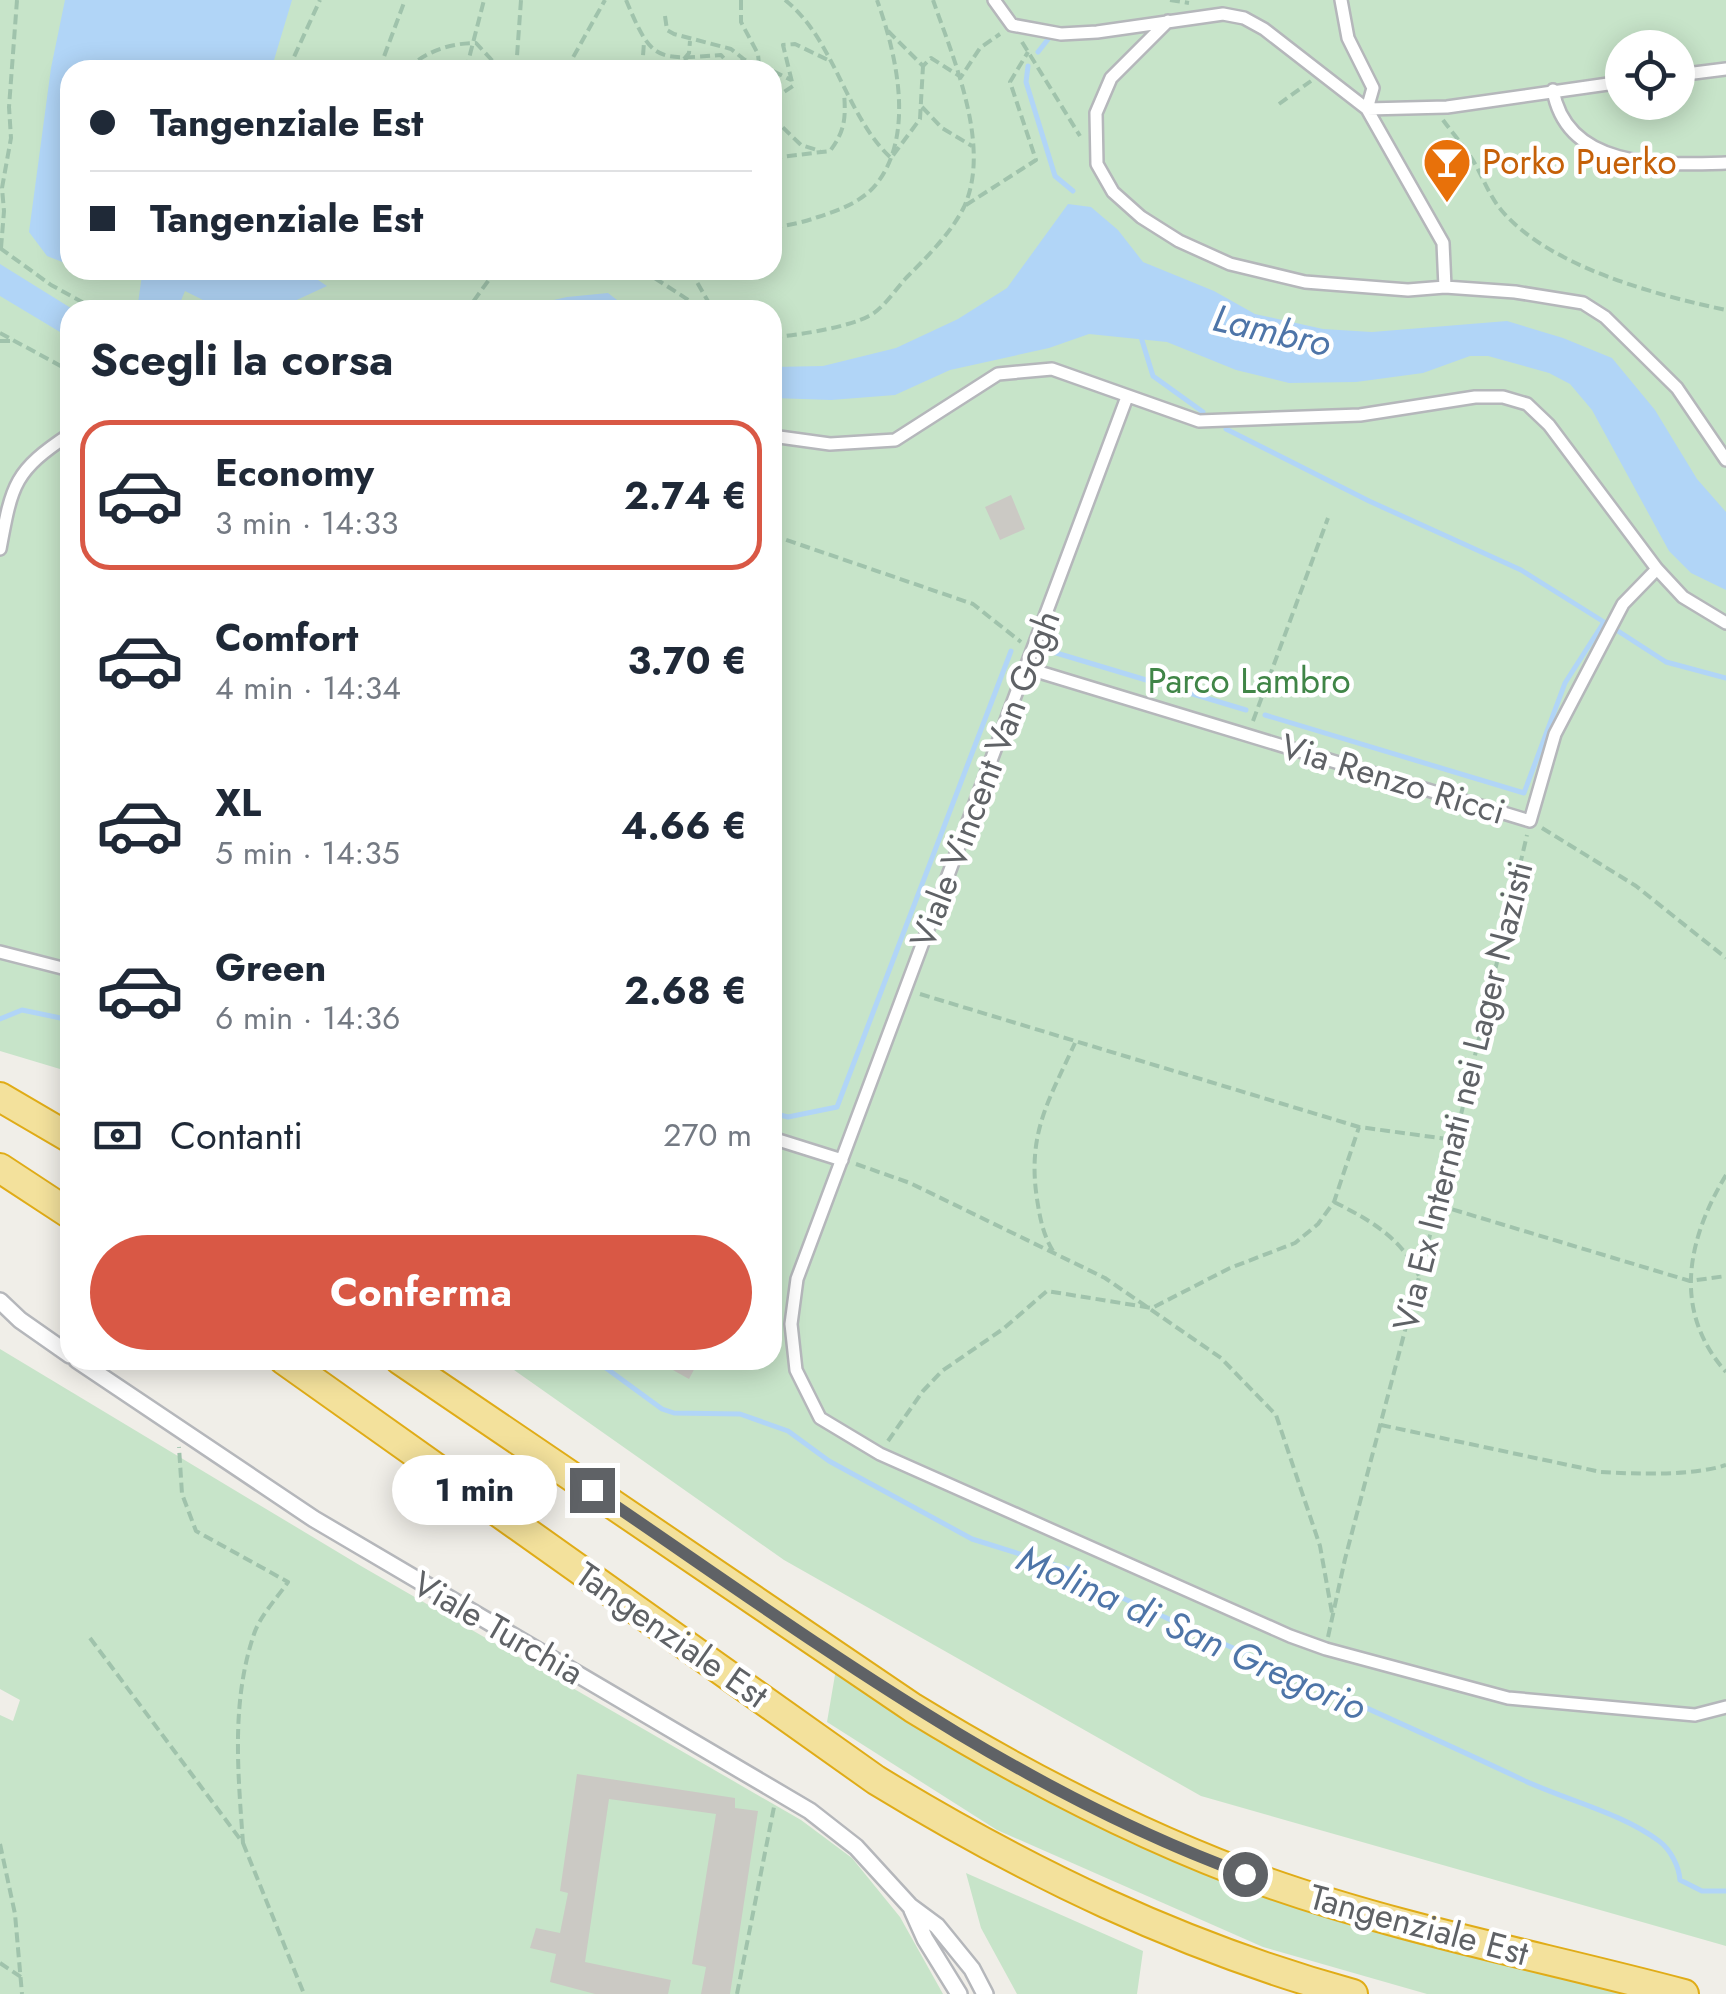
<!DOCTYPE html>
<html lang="it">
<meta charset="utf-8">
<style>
body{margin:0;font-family:Jost,sans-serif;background:#f6f6f7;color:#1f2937;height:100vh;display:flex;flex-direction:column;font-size:38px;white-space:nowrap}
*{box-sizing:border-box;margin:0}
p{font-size:32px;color:#747a83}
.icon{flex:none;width:55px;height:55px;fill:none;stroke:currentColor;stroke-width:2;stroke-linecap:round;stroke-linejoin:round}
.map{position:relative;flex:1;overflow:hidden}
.details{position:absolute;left:60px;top:300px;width:722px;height:1070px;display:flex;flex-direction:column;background:#fff;border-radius:30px;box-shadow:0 5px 25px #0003}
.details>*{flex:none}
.guide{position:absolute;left:60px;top:60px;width:722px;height:220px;border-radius:30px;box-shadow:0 5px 25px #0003;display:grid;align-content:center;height:220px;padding:0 30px;background:#fff}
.buttons{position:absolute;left:1605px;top:30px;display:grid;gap:20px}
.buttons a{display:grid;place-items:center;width:90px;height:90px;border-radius:50%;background:#fff;box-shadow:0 5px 25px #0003;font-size:50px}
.end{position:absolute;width:45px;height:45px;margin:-22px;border:12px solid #5f6266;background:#fff;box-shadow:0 0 0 5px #fff}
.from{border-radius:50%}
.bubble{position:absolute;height:70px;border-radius:35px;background:#fff;box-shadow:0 5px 25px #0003;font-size:32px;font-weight:700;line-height:70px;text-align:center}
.guide b{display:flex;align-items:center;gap:35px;height:95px;font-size:38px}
.guide b+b{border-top:2px solid #e0e1e3}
.guide i{width:25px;height:25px;background:#1f2937}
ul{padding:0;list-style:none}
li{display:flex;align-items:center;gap:30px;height:150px;margin:0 20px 15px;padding:0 10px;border:5px solid transparent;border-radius:30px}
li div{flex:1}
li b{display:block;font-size:38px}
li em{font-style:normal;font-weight:700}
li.current{border-color:#d95845}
li>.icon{width:90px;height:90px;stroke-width:1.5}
h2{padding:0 30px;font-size:45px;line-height:120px}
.pay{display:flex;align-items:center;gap:25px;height:110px;padding:0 30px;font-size:38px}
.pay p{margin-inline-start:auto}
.button{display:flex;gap:20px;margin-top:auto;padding:20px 30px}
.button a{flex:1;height:115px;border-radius:60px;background:#d95845;color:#fff;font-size:40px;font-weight:700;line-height:115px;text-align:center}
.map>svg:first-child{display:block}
</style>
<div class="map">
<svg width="1726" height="1994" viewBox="0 0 1726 1994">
<rect width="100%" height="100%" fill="#f0eee8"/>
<path fill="#c7e4c9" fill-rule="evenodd" d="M0,0H1726V1946L1201,1796L784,1560L500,1360H772V310H70V1072L0,1051ZM1622,48H1678V102H1622ZM70,70H772V270H70Z
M0,1349L361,1566L801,1820L852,1858L900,1917L943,1994H0V1715L13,1721L20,1700L0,1689Z
M836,1669L1021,1785L1638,1994H1427L1263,1947L997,1830L827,1722Z
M966,1873L1143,1951L1137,1994H1017L981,1928Z"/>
<path fill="#b1d5f7" d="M65,0H292L271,70H70V265L47,256L29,232L51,68Z
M1068,204L1091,207L1118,230L1143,262L1214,291L1255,314L1323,329L1372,332L1507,321L1563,338L1612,358L1655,410L1697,479L1726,512V590L1691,573L1669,551L1592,410L1570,384L1549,373L1488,356H1470L1423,373L1356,382L1289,383L1236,370L1167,342L1089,334L1049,348L950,370L895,395L831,400L773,398V367L823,366L896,348L958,319L1007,288Z
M0,264L74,310H70V338L0,296Z
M95,270H303L327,286L275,310H223L185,291L177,310H137L142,275Z
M608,293L630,310H509L567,297Z"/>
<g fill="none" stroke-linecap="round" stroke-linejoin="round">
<path stroke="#b1d5f7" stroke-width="5" d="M1038,52L1049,38
M1028,66L1026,82L1055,176L1073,191
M1141,337L1153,376L1203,412
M1226,429L1369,501L1521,570L1604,622L1565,683L1524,793L1265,715
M1618,631L1666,662L1726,678
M1053,652L1246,710
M0,1019L22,1010L70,1020
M772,1113L788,1117L837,1107L1011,651
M595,1360L662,1409L674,1413L740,1414L788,1431L829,1461L972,1539L1071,1570L1092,1584C1235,1650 1379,1712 1521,1779C1565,1800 1620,1812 1659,1841C1670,1849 1679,1866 1680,1880L1702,1891H1726"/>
</g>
<path fill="#cbc9c4" d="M1011,495L1025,529L1000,540L985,507Z
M655,1360H699L689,1379Z
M577,1774L735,1798V1808L758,1811L730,1994H701L706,1967L692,1964L716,1814L609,1799L585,1962L671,1980L668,1994H595L550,1982L556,1954L530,1948L536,1928L560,1933L568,1893L560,1891Z"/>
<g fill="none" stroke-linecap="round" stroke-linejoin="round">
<g stroke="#b5b7bb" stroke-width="16">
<path id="pedestrian" d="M994,0L1012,25L1061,34L1097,32L1223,14L1244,18L1264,29L1367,109L1443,243L1445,287
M1341,0L1348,38L1373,88L1367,109
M1168,21L1111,78L1096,113L1097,164L1113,192L1141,217L1179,241L1230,264L1305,282L1408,290L1445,287L1515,292L1583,303L1605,317L1677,388L1726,460
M1678,75L1726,69
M1553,90C1567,170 1662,165 1726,163
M1367,109L1447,107L1622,82
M1127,397L797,1279L791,1324L796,1370L820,1418L880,1454L1290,1636L1326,1649L1508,1698L1695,1715L1726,1707
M772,436L830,444L895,440L998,374L1052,369L1199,421L1360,415L1475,397H1503L1527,404L1549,425L1657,569L1683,597L1726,623
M0,549C12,484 14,471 70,434
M1026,668L1530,821L1555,734L1623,604L1657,569
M0,952L70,970
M772,1138L842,1160"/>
</g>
<g stroke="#b5b7bb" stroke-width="20">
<path id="minor" d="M0,1301L20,1320L70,1355
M77,1360L314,1519L810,1811L856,1847L910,1906L937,1926L972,1969L985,1994
M912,1910L925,1939L959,1994"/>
</g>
<g stroke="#e0ac17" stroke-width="32">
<path id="motorway" d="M0,1097L70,1138
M0,1168L70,1214
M284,1360L876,1780C1027,1872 1182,1947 1353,1994
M400,1360L913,1708C1026,1777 1141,1837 1266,1882C1402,1930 1545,1957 1684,1994"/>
</g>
<path stroke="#a0c3ac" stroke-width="4" stroke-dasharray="10 5" stroke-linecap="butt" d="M626,0C652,62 656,60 721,55L729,64L745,60
M741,0V22L758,54L759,65
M785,0C835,40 845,115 891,158L920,119L923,66
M1170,0L1189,3
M665,16L667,30L674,34L731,49L745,60L772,70
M888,31L923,66L931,58L961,77L980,48L1000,34
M1022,42L1080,136
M684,59L689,53L690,41
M684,59L698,70
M288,70L320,0
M379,70L405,0
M407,70C425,51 451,43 476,43L501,70
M466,70L484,0
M516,70L521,0
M566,70L605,0
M642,70L644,42
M773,71L791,80
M772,100L793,86L783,45L795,44L828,60
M1279,104L1311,81
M922,107L942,128L972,146
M772,117L801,145L820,151
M1443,120C1453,134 1466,148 1475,164C1484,180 1490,197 1502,211C1550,267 1656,295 1726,310
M772,158L830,151C845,131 846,118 844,93
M966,205L1036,160L1010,82L1028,52
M772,227C788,226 804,222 818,217C840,210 864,201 878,182C915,132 896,53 877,0
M0,248L51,285L97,310
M1,248L4,211L2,188L11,138L9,107L17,0
M642,270L704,310
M690,270L713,310
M462,310L470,306L496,270
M0,333L70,371
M772,337C795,336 849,327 869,316C883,309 896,289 906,278C927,257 951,233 964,207C992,146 953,58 933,0
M0,341H11
M772,535L973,604L1021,642
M1253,721L1328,518
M1542,828L1636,886L1726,958
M920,994L1359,1127L1455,1140
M856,1164L910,1183L1105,1278L1221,1358L1276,1415L1320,1546L1332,1613
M1726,1175C1687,1240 1672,1311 1726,1372
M1334,1202C1370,1220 1402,1238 1419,1276
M1438,1205L1690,1281L1726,1276
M1053,1251C1043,1235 1040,1218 1037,1199C1027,1133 1049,1100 1075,1043
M1381,1425L1601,1472C1637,1474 1693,1476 1726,1465
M888,1441L923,1391L942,1371L1003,1329L1047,1291L1152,1308L1230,1268L1295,1243L1318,1224L1334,1202L1359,1127
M1328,1637L1345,1559L1455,1140L1527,835
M90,1638L243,1843C238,1773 231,1702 254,1634C260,1616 277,1598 288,1582L196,1531L182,1494L179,1447
M243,1843L304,1994
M0,1844L15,1914L22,1994
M0,1963L21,1977
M737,1994L774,1807"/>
<use href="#pedestrian" stroke="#fff" stroke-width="11"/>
<use href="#minor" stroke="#fff" stroke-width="15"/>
<use href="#motorway" stroke="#f3e19c" stroke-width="28"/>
</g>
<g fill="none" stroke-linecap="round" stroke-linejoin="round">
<path stroke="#5f6266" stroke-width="12" d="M592,1490C802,1632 1005,1786 1245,1874"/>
</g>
<defs>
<g id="bar-pin" transform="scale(2.5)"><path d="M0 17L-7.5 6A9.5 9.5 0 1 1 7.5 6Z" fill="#e8710a" stroke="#fff"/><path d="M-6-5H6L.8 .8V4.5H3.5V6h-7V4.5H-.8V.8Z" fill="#fff"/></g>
</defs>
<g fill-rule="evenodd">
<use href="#bar-pin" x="1447" y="162"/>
</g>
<g text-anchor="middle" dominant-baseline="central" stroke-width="9" stroke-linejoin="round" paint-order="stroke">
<g font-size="35" fill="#c56008" stroke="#fff" text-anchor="start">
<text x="1482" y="162">Porko Puerko</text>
</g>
<g font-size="35" fill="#408547" stroke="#fff">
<text x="1249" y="681">Parco Lambro</text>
</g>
<g font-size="35" fill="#5f6266" stroke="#fff">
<text transform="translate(985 779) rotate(-69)">Viale Vincent Van Gogh</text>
<text transform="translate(1393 779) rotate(17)">Via Renzo Ricci</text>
<text transform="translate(1463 1096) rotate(-76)">Via Ex Internati nei Lager Nazisti</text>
<text transform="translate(498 1628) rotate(30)">Viale Turchia</text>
<text transform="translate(672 1635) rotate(35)">Tangenziale Est</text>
<text transform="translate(1419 1925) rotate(15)">Tangenziale Est</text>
</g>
<g font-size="38" font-style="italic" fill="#4e75a8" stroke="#fff">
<text transform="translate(1272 330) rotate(13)">Lambro</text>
<text transform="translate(1192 1632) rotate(24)">Molina di San Gregorio</text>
</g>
</g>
</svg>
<div class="buttons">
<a><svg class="icon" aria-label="locate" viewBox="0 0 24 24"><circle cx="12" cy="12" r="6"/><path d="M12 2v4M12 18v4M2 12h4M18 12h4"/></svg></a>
</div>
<i class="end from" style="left:1245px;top:1874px"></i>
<i class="end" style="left:592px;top:1490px"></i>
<div class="bubble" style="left:392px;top:1455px;width:165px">1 min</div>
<div class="guide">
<b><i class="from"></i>Tangenziale Est</b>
<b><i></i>Tangenziale Est</b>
</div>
<section class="details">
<h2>Scegli la corsa</h2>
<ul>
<li class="current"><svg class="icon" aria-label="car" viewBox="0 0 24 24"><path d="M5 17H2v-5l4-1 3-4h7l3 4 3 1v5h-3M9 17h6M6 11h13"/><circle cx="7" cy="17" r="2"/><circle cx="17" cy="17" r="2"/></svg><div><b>Economy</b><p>3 min · 14:33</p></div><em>2.74 €</em></li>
<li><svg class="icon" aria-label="car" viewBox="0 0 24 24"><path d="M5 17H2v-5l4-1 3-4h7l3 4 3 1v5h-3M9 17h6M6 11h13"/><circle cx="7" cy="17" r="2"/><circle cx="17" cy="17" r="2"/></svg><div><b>Comfort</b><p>4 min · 14:34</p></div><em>3.70 €</em></li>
<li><svg class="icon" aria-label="car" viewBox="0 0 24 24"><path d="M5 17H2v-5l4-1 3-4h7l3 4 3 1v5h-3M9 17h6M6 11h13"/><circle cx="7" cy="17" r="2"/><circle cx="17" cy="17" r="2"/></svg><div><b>XL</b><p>5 min · 14:35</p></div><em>4.66 €</em></li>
<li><svg class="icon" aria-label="car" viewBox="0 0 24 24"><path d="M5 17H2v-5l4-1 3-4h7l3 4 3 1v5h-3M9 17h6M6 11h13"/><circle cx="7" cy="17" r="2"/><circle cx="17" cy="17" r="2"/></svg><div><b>Green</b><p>6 min · 14:36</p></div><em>2.68 €</em></li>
</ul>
<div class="pay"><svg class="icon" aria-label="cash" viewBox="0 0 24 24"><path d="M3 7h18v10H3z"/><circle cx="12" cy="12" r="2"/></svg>Contanti<p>270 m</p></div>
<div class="button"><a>Conferma</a></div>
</section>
</div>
